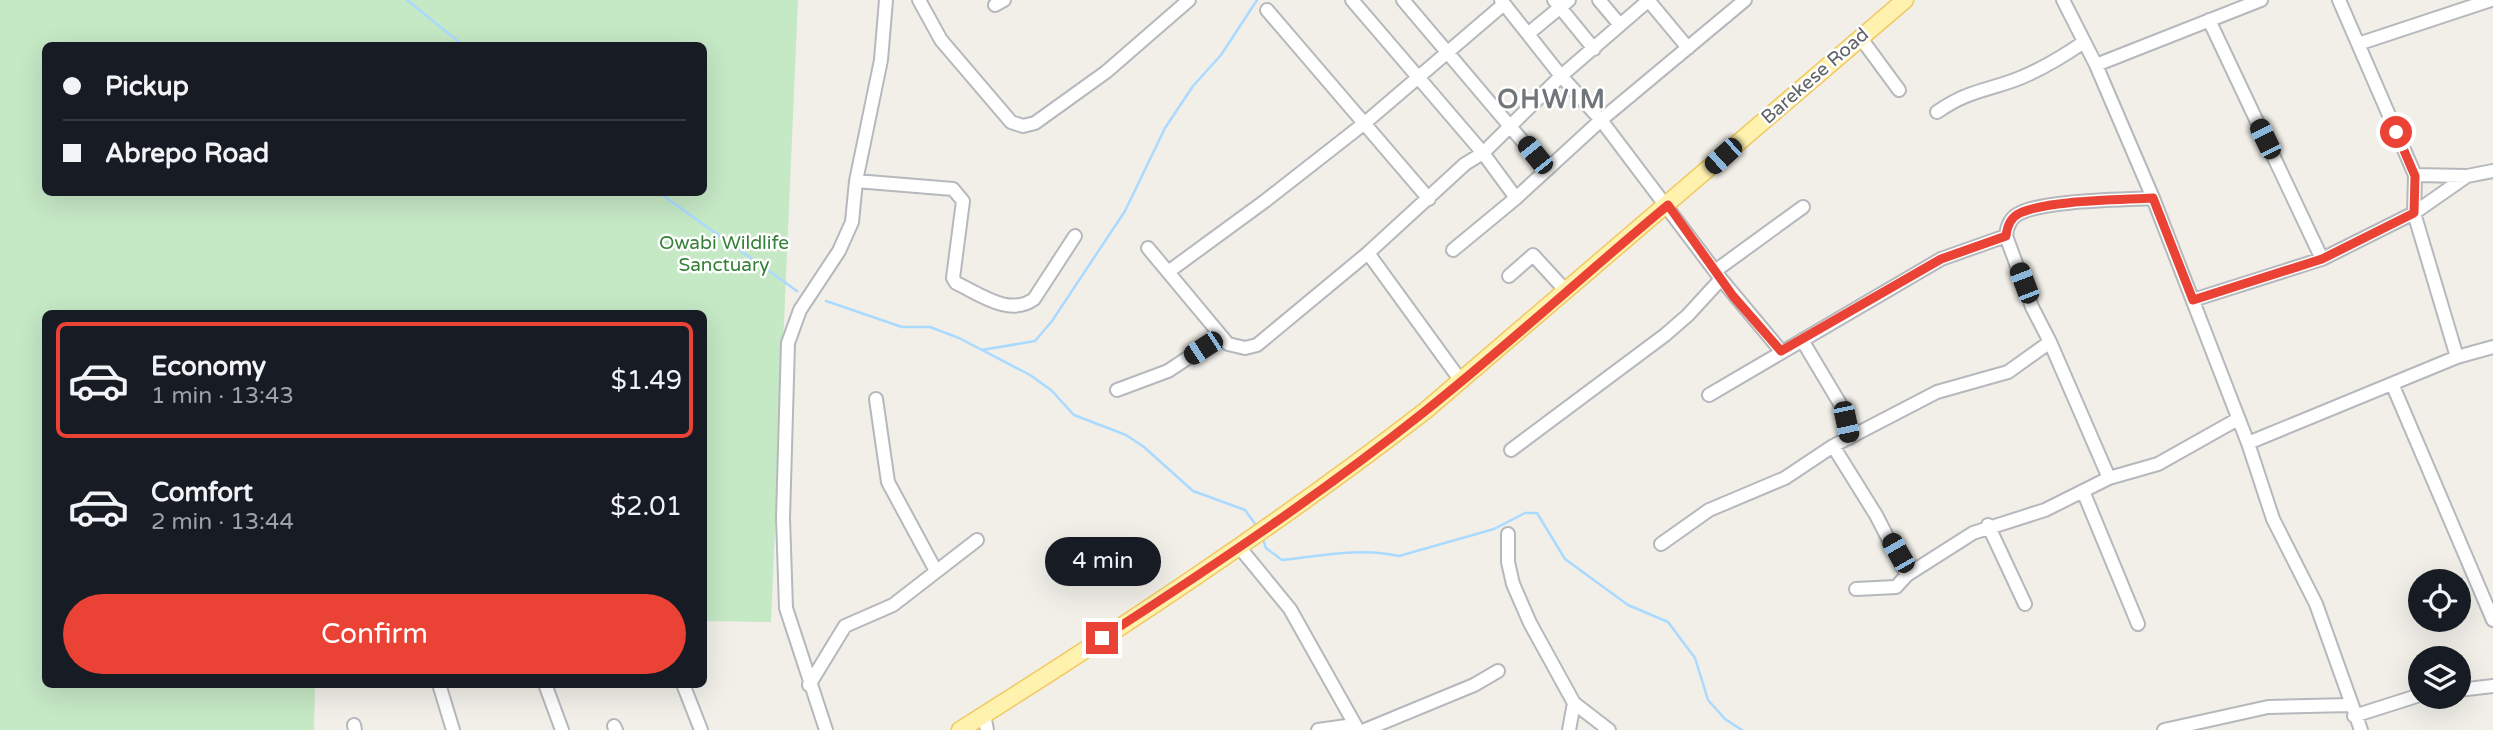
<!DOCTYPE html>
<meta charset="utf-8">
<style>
body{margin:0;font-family:"Varela Round",sans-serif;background:#242831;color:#f1f3f6;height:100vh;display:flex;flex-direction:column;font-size:26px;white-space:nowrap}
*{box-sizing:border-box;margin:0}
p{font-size:23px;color:#9ea1a6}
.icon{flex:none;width:38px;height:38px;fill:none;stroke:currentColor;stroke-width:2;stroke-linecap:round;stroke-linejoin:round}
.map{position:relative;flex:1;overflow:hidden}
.details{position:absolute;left:42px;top:310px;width:665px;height:378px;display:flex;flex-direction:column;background:#171b24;border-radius:10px;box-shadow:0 7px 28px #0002}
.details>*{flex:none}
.top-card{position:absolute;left:42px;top:42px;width:665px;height:154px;border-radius:10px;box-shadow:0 7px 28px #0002;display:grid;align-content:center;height:154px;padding:0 21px;background:#171b24}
.buttons{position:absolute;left:2408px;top:569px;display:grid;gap:14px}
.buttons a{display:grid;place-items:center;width:63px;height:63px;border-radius:50%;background:#171b24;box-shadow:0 7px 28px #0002;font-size:35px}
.end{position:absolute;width:32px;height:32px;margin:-16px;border:9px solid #ea4335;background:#fff;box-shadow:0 0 0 4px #fff}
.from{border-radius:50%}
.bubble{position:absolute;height:49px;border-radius:24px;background:#171b24;box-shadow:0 7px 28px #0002;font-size:23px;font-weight:600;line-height:49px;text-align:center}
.car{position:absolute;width:21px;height:42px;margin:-21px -10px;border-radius:9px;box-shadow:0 0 5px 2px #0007;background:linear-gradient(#222 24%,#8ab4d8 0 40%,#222 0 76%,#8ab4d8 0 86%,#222 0)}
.top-card b{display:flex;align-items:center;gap:24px;height:66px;font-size:26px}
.top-card b+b{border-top:2px solid #363941}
.top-card i{width:18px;height:18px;background:#f1f3f6}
ul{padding:12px 0 0;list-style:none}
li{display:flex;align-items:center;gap:21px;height:116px;margin:0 14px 10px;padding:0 7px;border:4px solid transparent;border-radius:10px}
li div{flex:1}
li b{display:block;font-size:26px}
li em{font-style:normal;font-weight:600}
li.on{border-color:#ea4335}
li>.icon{width:63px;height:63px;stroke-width:1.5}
.primary-button{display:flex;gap:14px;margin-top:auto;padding:14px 21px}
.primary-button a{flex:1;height:80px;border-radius:42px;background:#ea4335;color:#fff;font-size:28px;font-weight:600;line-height:80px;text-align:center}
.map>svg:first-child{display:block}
</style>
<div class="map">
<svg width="2493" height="730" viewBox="0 0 2493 730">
<rect width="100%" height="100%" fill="#f1efe8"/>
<path fill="#c5e8c5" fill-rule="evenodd" d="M0,0H798L771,622L704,621V313H46V684H315L314,730H0ZM46,46H704V192H46Z"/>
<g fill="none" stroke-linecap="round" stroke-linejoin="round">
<path stroke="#aadaff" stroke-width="2.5" d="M407,0L464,46
M658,192L797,291
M826,301L902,327H930L959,338L1030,375L1051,390L1074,415L1126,435L1144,447L1193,491L1245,510L1258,528
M982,350L1035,341L1052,321L1125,211L1165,128L1193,86L1221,55L1257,0
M1262,537L1266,548L1282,560C1319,556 1362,547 1399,556L1494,529L1525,513H1537L1565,559L1628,605L1668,622L1695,658L1708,700L1725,719L1742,730"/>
<g stroke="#b5b8bc" stroke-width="16">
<path id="minor" d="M919,0L941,40L1011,122L1023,126L1035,123L1106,72L1189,0
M1352,0L1483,153L1516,198
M1403,0L1547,170
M1501,0L1561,76L1601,120L1721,279L1688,315L1665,335L1511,450
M1554,0L1594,49
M1599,0L1620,25
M1648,0L1688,48
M2063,0L2096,65L2153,198L2248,443L2273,519L2316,604L2361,730
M995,5L1004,0
M1267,10L1429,199
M2209,20L2322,259
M1529,33L1569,0
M1860,37L1899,90
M2358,44L2491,0
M2096,65L2261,0
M1937,112C1966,92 1980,92 2012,81C2038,72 2062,57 2084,42
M2415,175L2467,176L2493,171
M856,181L953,189L963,201L953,278L956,283C980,294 1009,317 1034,299L1075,236
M1148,248L1228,344L1245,348L1257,345L1368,253L1465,164L1483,153L1561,76L1649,0
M1453,250L1516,198L1601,120L1745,0
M1368,253L1461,381
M1715,271L1803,207
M1168,272L1265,201L1366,122L1504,4
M1509,276L1533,255L1566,291
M1721,279L1781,351
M2193,300L2322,259L2414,213L2415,175L2339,0
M1802,340L1842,407L1849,438
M2050,342L2109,478
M2457,357L2493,347
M2393,386L2493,620
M1117,390L1168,371L1221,336
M1709,395L1941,259L2006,236
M876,399L888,482L936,571
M2248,443L2457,357L2414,213L2467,176
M1833,446L1876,515L1907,575
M2083,491L2138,624
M1988,525L2025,604
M1508,534V562L1513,584L1530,623L1574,703L1569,730
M1661,544L1709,510L1785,478L1833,446L1937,392L2008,372L2050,342L2032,307L2006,236C2007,226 2011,217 2020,213C2047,200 2121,200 2153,198
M1240,548L1290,609L1358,730
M1856,589L1896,587L1907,575L1973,533L2045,510L2109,478L2158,464L2238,419
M439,684L453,730
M545,684L562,730
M683,684L701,730
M809,685L845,626L893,605L977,540
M2459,690L2493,686
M1574,703L1609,730
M984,715L987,730
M2354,716L2420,695
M354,725L355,730
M614,726L616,730
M826,730L786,608L783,518L788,343L800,310L839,251L852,222L856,181L881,60L886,0
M1318,730L1354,725
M1365,730L1474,685L1498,671
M2164,730L2268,707L2350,705"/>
</g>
<g stroke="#f2c960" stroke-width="19">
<path id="major" d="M960,730C1119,630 1276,526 1425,411L1905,0"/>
</g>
<use href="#minor" stroke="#fff" stroke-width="12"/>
<use href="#major" stroke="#fff2af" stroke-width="16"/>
</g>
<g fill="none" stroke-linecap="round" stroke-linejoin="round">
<path stroke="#ea4335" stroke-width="9" d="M1102,638C1212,567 1321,494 1424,412C1507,346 1586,273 1668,205L1733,296L1781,351L1941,259L2006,236C2007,227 2011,217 2020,213C2047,200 2122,200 2153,198L2193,300L2322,259L2414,213L2415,176L2396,132"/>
</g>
<g text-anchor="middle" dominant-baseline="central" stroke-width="5" stroke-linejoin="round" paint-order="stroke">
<g font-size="19" fill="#5f6368" stroke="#fff">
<text transform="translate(1815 76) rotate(-41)">Barekese Road</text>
</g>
<g font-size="19" fill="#348238" stroke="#fff">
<text x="724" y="243">Owabi Wildlife<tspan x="724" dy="22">Sanctuary</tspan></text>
</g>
<g font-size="26" font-weight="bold" letter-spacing="2" fill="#70757a" stroke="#fff">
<text x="1552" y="99">OHWIM</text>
</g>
</g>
</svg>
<div class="buttons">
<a><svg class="icon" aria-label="locate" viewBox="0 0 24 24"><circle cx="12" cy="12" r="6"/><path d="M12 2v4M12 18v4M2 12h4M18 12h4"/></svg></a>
<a><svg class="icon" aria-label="layers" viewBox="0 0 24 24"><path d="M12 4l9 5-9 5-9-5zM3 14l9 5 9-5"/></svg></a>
</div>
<i class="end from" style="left:2396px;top:132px"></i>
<i class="end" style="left:1102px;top:638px"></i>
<div class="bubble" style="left:1045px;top:537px;width:116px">4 min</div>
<i class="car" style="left:2265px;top:139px;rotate:334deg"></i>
<i class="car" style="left:1535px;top:155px;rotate:321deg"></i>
<i class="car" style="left:1723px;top:156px;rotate:228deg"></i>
<i class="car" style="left:2024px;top:283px;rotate:339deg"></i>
<i class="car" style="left:1203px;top:348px;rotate:237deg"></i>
<i class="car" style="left:1846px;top:422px;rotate:168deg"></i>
<i class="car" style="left:1898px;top:553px;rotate:330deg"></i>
<div class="top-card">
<b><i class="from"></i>Pickup</b>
<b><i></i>Abrepo Road</b>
</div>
<section class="details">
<ul>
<li class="on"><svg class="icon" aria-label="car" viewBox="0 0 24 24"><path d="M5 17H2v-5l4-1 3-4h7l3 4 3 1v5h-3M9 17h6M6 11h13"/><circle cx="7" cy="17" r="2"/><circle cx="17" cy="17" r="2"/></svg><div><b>Economy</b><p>1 min · 13:43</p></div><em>$1.49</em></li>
<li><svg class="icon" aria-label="car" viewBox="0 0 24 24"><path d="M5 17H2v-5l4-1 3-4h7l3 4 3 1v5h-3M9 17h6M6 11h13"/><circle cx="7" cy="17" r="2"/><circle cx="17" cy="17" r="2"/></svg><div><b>Comfort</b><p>2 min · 13:44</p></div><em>$2.01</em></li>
</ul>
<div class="primary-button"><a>Confirm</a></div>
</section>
</div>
